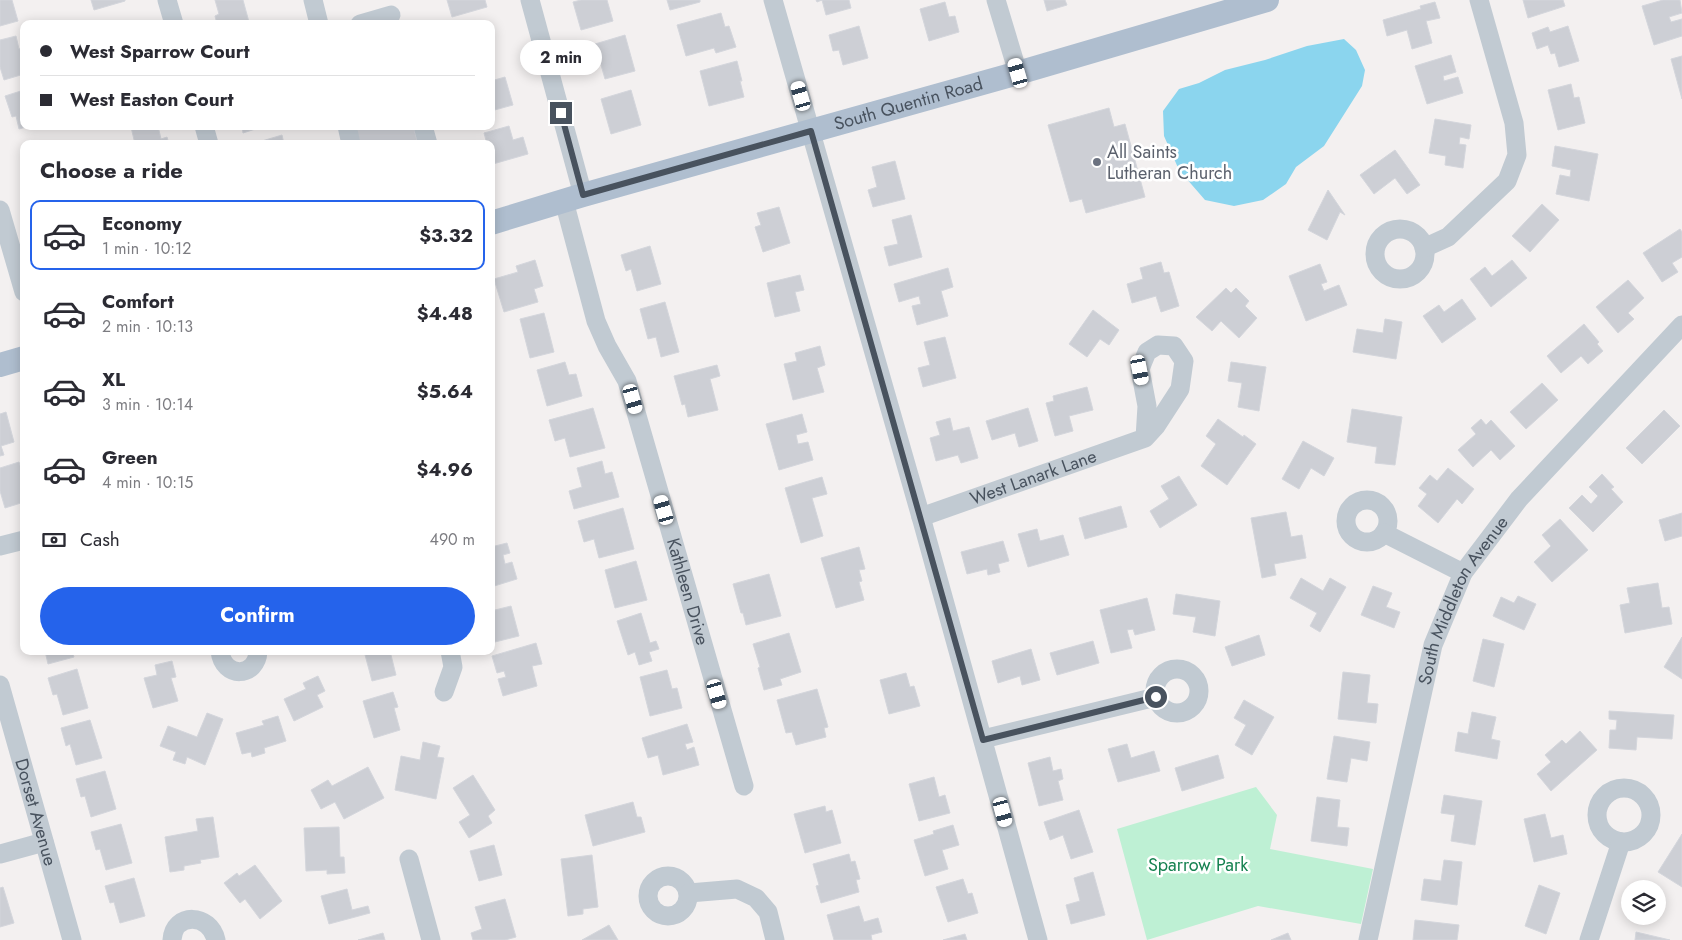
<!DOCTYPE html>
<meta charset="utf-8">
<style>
body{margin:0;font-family:Jost,sans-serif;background:#f7f7f7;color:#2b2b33;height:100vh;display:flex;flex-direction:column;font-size:19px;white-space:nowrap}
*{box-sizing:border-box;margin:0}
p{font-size:16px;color:#7c7c81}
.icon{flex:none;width:28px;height:28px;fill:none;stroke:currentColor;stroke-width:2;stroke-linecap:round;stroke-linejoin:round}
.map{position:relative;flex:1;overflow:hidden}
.side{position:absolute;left:20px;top:140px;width:475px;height:515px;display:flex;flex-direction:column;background:#fff;border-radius:10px;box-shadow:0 2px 12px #0003}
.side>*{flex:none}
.top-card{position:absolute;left:20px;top:20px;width:475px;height:110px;border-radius:10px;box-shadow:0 2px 12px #0003;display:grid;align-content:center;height:110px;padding:0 20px;background:#fff}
.fabs{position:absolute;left:1621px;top:880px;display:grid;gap:10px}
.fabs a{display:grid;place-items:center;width:45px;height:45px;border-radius:50%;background:#fff;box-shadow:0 2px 12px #0003;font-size:25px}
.end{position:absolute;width:22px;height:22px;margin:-11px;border:6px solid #48525e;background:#fff;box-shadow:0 0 0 2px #fff}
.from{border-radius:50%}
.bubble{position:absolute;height:35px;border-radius:18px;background:#fff;box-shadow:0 2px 12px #0003;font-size:16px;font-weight:700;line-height:35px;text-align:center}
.car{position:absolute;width:15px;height:30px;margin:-15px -8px;border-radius:6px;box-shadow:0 0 4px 1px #0007;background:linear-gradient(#fff 24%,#345 0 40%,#fff 0 76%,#345 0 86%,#fff 0)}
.top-card b{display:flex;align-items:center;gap:18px;height:48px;font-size:19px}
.top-card b+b{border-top:1px solid #e1e1e2}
.top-card i{width:12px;height:12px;background:#2b2b33}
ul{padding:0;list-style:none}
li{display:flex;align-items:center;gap:15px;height:70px;margin:0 10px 8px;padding:0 10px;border:2px solid transparent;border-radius:10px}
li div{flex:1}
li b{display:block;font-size:19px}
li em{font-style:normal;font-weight:700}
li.on{border-color:#2563eb}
li>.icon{width:45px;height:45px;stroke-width:1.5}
h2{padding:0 20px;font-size:22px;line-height:60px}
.pay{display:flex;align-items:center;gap:12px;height:55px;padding:0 20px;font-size:19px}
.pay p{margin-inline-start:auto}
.button{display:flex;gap:10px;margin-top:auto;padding:10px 20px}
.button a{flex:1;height:58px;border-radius:30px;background:#2563eb;color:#fff;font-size:20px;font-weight:700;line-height:58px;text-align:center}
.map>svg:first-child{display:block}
</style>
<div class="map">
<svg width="1682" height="940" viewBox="0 0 1682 940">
<rect width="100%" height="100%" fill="#f3f0f0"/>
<path fill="#bef0d4" d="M1256,787L1277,815L1270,849L1373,869L1361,924L1258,906L1147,940L1117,829Z"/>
<path fill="#8bd5ee" d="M1344,39L1356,50L1365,70L1362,86L1324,146L1296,167L1286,184L1263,200L1234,206L1205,200L1179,170L1164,136L1163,111L1179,89L1199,83L1225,70L1265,60L1307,46Z"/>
<path fill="#cdcfd5" stroke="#d4d6dc" d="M0,0H12L18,21L0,26Z
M91,0H125V1L94,10Z
M215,0H243L249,22L244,24H217L215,16L219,14Z
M447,0H485L487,7L452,17Z
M581,0H607L613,21L581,30L573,2Z
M667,0H700V2L670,10Z
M816,0H849L851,8L826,15L822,0L817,2Z
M1044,0H1065L1067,5L1047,11Z
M1523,0H1563L1565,6L1528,18Z
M1663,0H1680L1682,13L1669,17L1671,22L1682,19V36L1654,45L1642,6Z
M945,2L949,17L955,16L959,32L929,41L920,9Z
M1435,2L1440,18L1426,21L1432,43L1412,49L1407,30L1387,36L1383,20L1421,9L1420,6Z
M721,13L725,27L729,26L736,47L716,53L714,48L686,56L677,25Z
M859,26L868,58L843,65L839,50L833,51L829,35Z
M1568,26L1579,61L1559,67L1555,53L1551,54L1548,45L1537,49L1532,33L1548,27L1550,32Z
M625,35L635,71L605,79L595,44Z
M16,36L19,49L24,47V74L4,80L0,67V40Z
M1451,55L1456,72L1443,76L1444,81L1458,77L1463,93L1427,104L1415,66Z
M1682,56V99L1671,59Z
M737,61L742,81H740L744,97L709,106L700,71Z
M505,77L513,105L491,111V81Z
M1571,84L1574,98L1579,97L1585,123L1558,130L1548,90Z
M24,90V126H30L19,129L16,116L12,117L5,96Z
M631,90L641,125L611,134L601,99Z
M1109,108L1114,127L1125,124L1145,197L1086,213L1082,199L1070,202L1048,125Z
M1435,119L1471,125L1469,139L1460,137L1459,144L1466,145L1463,168L1445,165L1446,156L1429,153Z
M158,126L161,139L167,137L169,144H135L131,127Z
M242,126H265L243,133Z
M353,126H413L418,144H358Z
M509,126L513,140L523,137L528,154L493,164L491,144H487L484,133Z
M282,135L284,144H252Z
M1555,146L1598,154L1589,201L1556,194L1560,175L1570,177L1571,170L1552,166Z
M1395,150L1420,185L1407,194L1395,178L1374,194L1360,175Z
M895,161L905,199L873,207L868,190L877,187L872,167Z
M1328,190L1345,215L1340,212L1327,240L1308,230Z
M1542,204L1559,220L1530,252L1512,236Z
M779,207L790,243L763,252L755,227L761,225L757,213Z
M911,215L922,257L889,266L884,247L898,244L892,220Z
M1680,229L1682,232V257L1672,263L1678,272L1662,282L1643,253Z
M650,246L661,284L637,291L631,269L626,271L621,255Z
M535,260L543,286L534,289L538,302L504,312L494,279L518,272L516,266Z
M1512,260L1527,278L1491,307L1470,279L1485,267L1492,276Z
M1161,262L1164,273L1169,272L1179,306L1161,312L1156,296L1132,303L1127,284L1143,279L1140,268Z
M1320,264L1327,282L1321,284L1324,291L1339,285L1347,305L1306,321L1289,276Z
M948,268L953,287L941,291L948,316L917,325L912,306L921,304L919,296L899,302L894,284Z
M800,275L804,290L795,292L800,311L775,317L767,283Z
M1628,280L1644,298L1628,313L1634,319L1618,333L1596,307Z
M1226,288L1231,293L1236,288L1249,301L1245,306L1257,318L1239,338L1221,321L1212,331L1196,317Z
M1462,299L1476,319L1442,343L1423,316L1439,305L1444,312Z
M665,302L679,352L661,357L656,337L648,339L640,309Z
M1093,310L1119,330L1109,345L1100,339L1087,357L1069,344Z
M544,313L554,352L530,358L520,319Z
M1385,319L1402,322L1396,359L1353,352L1357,329L1383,333Z
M1584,324L1599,342L1597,344L1603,351L1588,364L1581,356L1561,373L1547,356Z
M945,337L956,378L923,387L918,368L930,365L924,342Z
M820,346L825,365L817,368L824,392L793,400L784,364L797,361L795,353Z
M565,362L569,375L576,374L582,396L547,406L537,370Z
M1231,362L1266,367L1259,411L1238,407L1242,383L1228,381Z
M717,365L720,376L710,379L718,410L688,417L685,404L682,405L674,376Z
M1542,383L1558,400L1526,429L1510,412Z
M1087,387L1093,410L1069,416L1073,431L1055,436L1046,403L1054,401L1053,396Z
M593,408L605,448L570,457L565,438L555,441L549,420Z
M1028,408L1038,441L1019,447L1015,433L992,440L986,421Z
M1352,409L1402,417L1395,465L1375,463L1377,447L1347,442Z
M1664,410L1680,426L1642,464L1626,448Z
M6,412L14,442L1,446L4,455L0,456V414Z
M802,414L807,432L796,435L798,444L808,442L813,460L779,470L766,424Z
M950,418L953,431L969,427L978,458L961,463L958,455L936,461L930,438L940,435L936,422Z
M1218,419L1243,437L1244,435L1256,444L1227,485L1201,466L1216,444L1206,436Z
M1481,419L1486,425L1491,420L1515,446L1500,460L1491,450L1473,467L1458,450L1476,434L1471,428Z
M1303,441L1334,458L1324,476L1311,468L1299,489L1282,479Z
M602,461L605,474L612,472L619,497L574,509L569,491L582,487L577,468Z
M19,462L24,478V502L5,508L0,491V468Z
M1448,468L1474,489L1462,504L1457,499L1438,523L1418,506L1427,494L1419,488L1430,475L1437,481Z
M1602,474L1614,487L1611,489L1623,502L1593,532L1569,508L1582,495L1591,504L1598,496L1589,487Z
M1179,476L1197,505L1160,528L1150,511L1169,499L1161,486Z
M822,477L827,494L812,498L823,536L801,543L785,488Z
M1121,506L1127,527L1085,539L1079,518Z
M623,508L634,549L599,558L594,539L584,542L578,521Z
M1286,512L1291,537L1302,535L1306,558L1274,564L1276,575L1262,578L1251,518Z
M1682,513V536L1665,541L1659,520Z
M1560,519L1588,550L1552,582L1534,562L1551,546L1542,535Z
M1037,529L1040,541L1063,535L1069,555L1028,567L1018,534Z
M1003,541L1009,561L998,564L1000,572L988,575L987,569L967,574L961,552Z
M507,543L510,553L503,555L505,564L512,562L517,579L491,587V547Z
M859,547L865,569L859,570L862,581L859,582L864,600L836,608L821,558Z
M636,561L647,600L615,608L605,570Z
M769,574L781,616L746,625L743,613H741L733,584Z
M1301,578L1323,591L1330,578L1346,587L1320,632L1310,626L1317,613L1290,598Z
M1658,583L1662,608L1669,607L1672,624L1625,633L1620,605L1630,603L1627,588Z
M1373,586L1392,593L1386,607L1400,612L1394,628L1361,615Z
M1176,594L1220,601L1215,636L1193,632L1196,617L1173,614Z
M1518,596L1536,604L1524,630L1493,616L1501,597L1514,603Z
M1147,598L1155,630L1135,635L1133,629L1127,630L1132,648L1111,653L1100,610Z
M511,606L519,636L495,642L491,629V611Z
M641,613L650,643L656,641L659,649L649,652L652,661L639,665L635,652L628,655L617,621Z
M789,633L801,672L780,679L782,685L764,690L758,668L760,667L753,644Z
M1259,635L1265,655L1232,666L1225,647Z
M1682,637V679L1664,667Z
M1483,639L1504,644L1494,687L1473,681Z
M1093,641L1099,663L1057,675L1050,653Z
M536,643L542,664L532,666L537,686L503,696L498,679L506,677L504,671L497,673L492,656Z
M1031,649L1040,680L1022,685L1020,676L998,683L992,661Z
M45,651H72L74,657L48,664Z
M364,651H390L396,675L372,681Z
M172,661L176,677L171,678L178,701L153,708L144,678L157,675L155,665Z
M77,669L88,708L63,715L57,694L53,695L48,678Z
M667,670L672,689L677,688L682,708L650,716L640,677Z
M1343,672L1370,675L1367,703L1378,704L1376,723L1338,719Z
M906,673L910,687L914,686L920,706L889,714L880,680Z
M318,676L325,691L317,695L323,707L294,721L284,699L306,689L303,683Z
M817,689L828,727L824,728L826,737L796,745L792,732L786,733L777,700Z
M393,692L398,707L394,708L400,730L374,738L363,701Z
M1244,700L1274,717L1252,755L1235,745L1246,725L1234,718Z
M1609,711L1674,715L1672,739L1637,737L1636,750L1609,748L1610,730H1616L1617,720L1609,719Z
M1472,712L1496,717L1491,739L1500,741L1497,759L1455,751L1458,732L1468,734Z
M207,713L223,719L205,765L187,757L185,764L173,760L176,752L160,746L168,726L197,737Z
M278,716L286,741L264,748L265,753L252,757L251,752L242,754L236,733L264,725L262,721Z
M90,720L102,758L76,765L70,744L66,746L61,728Z
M687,724L693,742L685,744L687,750L694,747L699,765L663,775L658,755L648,758L642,738Z
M1580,731L1597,750L1551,791L1537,774L1551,762L1545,755L1562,740L1566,744Z
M1334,736L1370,742L1367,761L1351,758L1347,782L1327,779Z
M423,742L440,746L437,757L444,758L436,799L395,790L401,756L420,760Z
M1127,744L1131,758L1154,751L1160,771L1118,782L1108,749Z
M1218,755L1224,778L1182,791L1175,768Z
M1050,757L1053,771L1061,769L1063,779L1058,781L1063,800L1039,806L1028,763Z
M368,767L384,798L344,819L335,802L321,809L311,790L328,780L332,786Z
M105,771L116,809L91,817L85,796L81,797L76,779Z
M473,775L495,810L488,816L492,823L469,838L459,822L470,815L453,788Z
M934,777L939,797L945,795L950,813L919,821L909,784Z
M1444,795L1482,801L1475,845L1451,841L1455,815L1441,813Z
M1317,797L1340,800L1337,827L1349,828L1347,846L1311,841Z
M633,802L637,817H641L645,832L593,846L585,815Z
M825,806L826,812L832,810L841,843L805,853L794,814Z
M1079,810L1093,852L1071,859L1063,835L1050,840L1044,822Z
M1545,814L1551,838L1563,835L1567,854L1534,862L1524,819Z
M213,817L219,857L200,860L201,863L184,866V870L170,872L165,837L198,831L196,819Z
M121,824L132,863L106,870L100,849L96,850L91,832Z
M953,825L959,845L942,850L948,869L925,876L914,840L934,834L933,831Z
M339,827L340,857H344L345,873L327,874V870L306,871L304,828Z
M1682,834V887L1658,872Z
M494,845L502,875L479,881L470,851Z
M849,854L851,862L855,861L860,879L856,880L859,892L821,903L816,886L819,885L813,864Z
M592,855L598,907L583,909V914L568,916L561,859Z
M1444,860L1462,862L1457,905L1421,900L1424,879L1441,881Z
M255,865L282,901L260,919L245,899L240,903L224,883L237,873L239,876Z
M1093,872L1105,915L1071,924L1066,905L1080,901L1074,878Z
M134,878L145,916L120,923L114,902L110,903L105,886Z
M963,879L968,894L972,893L978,913L948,922L936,887Z
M1539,885L1560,893L1546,934L1525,926Z
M3,887L14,923L0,927V888Z
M347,889L352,910L368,906L370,913L329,924L321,896Z
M505,899L516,937L505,940H473L471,933L482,929L475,907Z
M859,906L864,922L878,918L882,932L871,935L872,940H834L827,915Z
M1415,920L1459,925L1457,940H1413Z
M609,925L618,940H582Z
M1636,932L1670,940H1635Z
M383,933L385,940H358Z
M1288,933L1291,940H1271Z
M965,934L967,940H943Z"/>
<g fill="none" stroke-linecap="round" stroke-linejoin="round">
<g stroke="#c1cad2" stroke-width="19">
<path d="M167,0L174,24"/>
<path d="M313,0L319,24"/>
<path d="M530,0L583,195"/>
<path d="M773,0L921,517L1038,940"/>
<path d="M996,0L1018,73"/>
<path d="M360,24L391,15"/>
<path d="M204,126L209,144"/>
<path d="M347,126L351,144"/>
<path d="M423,126L428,144"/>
<path id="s1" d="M564,201L596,321L607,346L627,381L744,786"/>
<path d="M0,210L24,292"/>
<circle cx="1400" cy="254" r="25"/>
<path d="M1424,248L1448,237L1507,181L1517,155L1514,123L1479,0"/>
<circle cx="1367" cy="521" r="21"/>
<path id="s2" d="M921,517L1145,438L1156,426L1180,389L1184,361L1174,346L1158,345L1147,352L1140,369L1147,406L1145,438"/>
<path d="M1384,533L1463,573"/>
<path d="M0,546L24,540"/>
<path d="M220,651C223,679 257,678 258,651"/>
<circle cx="1177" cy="691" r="22"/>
<path id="s3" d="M0,685L72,940"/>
<path d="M444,692L453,667L450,651"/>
<path d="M983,739L1156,697"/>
<circle cx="1624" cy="815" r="27"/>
<path d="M0,854L44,842"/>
<path d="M409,859L431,940"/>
<circle cx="668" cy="896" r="20"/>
<path d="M689,893L737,889L756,898L768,912L775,940"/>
<path d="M172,940C174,912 210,913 216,940"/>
<path id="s4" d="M1368,940L1433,645L1463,573L1519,499L1682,325"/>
<path d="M1589,940L1621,842"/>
</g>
<g stroke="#afbecf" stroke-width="24">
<path id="s5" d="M491,223L583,195L1018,73L1267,0"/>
<path d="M0,365L24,358"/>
</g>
</g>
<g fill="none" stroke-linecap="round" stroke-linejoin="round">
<path stroke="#48525e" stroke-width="6" d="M561,113L583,195L811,131L983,740L1156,697"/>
</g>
<circle fill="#6b7280" stroke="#fff" stroke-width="2" cx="1097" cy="162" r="5"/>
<g text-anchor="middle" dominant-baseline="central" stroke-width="5" stroke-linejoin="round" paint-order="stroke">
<g font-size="18" fill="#48525e" stroke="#fff">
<text stroke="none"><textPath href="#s5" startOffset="434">South Quentin Road</textPath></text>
<text stroke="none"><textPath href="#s2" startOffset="119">West Lanark Lane</textPath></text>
<text stroke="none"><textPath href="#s1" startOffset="411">Kathleen Drive</textPath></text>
<text stroke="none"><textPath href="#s4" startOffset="355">South Middleton Avenue</textPath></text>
<text stroke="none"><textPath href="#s3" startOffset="132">Dorset Avenue</textPath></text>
</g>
<g font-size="18" fill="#5b616d" stroke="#fff" text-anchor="start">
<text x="1107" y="152">All Saints<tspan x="1107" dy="21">Lutheran Church</tspan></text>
</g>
<g font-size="18" fill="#168251" stroke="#fff">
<text x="1198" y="865">Sparrow Park</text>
</g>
</g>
</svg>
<div class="fabs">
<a><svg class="icon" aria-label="layers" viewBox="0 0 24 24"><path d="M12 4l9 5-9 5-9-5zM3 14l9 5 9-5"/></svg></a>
</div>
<i class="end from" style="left:1156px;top:697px"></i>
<i class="end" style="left:561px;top:113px"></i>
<div class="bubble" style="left:520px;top:40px;width:82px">2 min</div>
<i class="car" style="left:1018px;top:73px;rotate:344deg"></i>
<i class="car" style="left:801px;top:96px;rotate:344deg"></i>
<i class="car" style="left:1140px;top:370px;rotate:169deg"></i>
<i class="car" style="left:633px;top:399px;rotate:164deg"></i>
<i class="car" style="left:664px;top:510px;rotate:344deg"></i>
<i class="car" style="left:717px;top:694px;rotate:164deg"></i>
<i class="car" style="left:1003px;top:812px;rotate:165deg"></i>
<div class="top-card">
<b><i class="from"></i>West Sparrow Court</b>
<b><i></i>West Easton Court</b>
</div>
<section class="side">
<h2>Choose a ride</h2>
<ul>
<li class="on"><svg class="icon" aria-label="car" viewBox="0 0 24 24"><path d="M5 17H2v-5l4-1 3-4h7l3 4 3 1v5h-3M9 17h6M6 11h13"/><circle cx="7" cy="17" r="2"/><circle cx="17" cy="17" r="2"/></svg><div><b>Economy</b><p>1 min · 10:12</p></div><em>$3.32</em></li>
<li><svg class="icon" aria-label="car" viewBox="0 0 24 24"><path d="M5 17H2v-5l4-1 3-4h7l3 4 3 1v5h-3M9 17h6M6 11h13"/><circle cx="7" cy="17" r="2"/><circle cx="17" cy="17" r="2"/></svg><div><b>Comfort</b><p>2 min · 10:13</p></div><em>$4.48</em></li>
<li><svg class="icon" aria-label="car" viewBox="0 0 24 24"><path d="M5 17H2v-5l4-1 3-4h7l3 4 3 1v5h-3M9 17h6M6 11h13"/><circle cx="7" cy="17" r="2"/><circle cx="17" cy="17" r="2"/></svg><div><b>XL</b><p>3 min · 10:14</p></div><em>$5.64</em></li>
<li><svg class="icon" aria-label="car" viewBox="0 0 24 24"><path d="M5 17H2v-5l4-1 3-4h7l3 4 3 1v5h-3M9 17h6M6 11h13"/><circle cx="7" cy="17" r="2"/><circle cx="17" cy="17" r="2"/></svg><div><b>Green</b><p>4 min · 10:15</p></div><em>$4.96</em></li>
</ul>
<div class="pay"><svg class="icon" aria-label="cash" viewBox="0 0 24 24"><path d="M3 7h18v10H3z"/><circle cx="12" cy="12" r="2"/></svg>Cash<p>490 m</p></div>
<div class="button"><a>Confirm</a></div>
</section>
</div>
